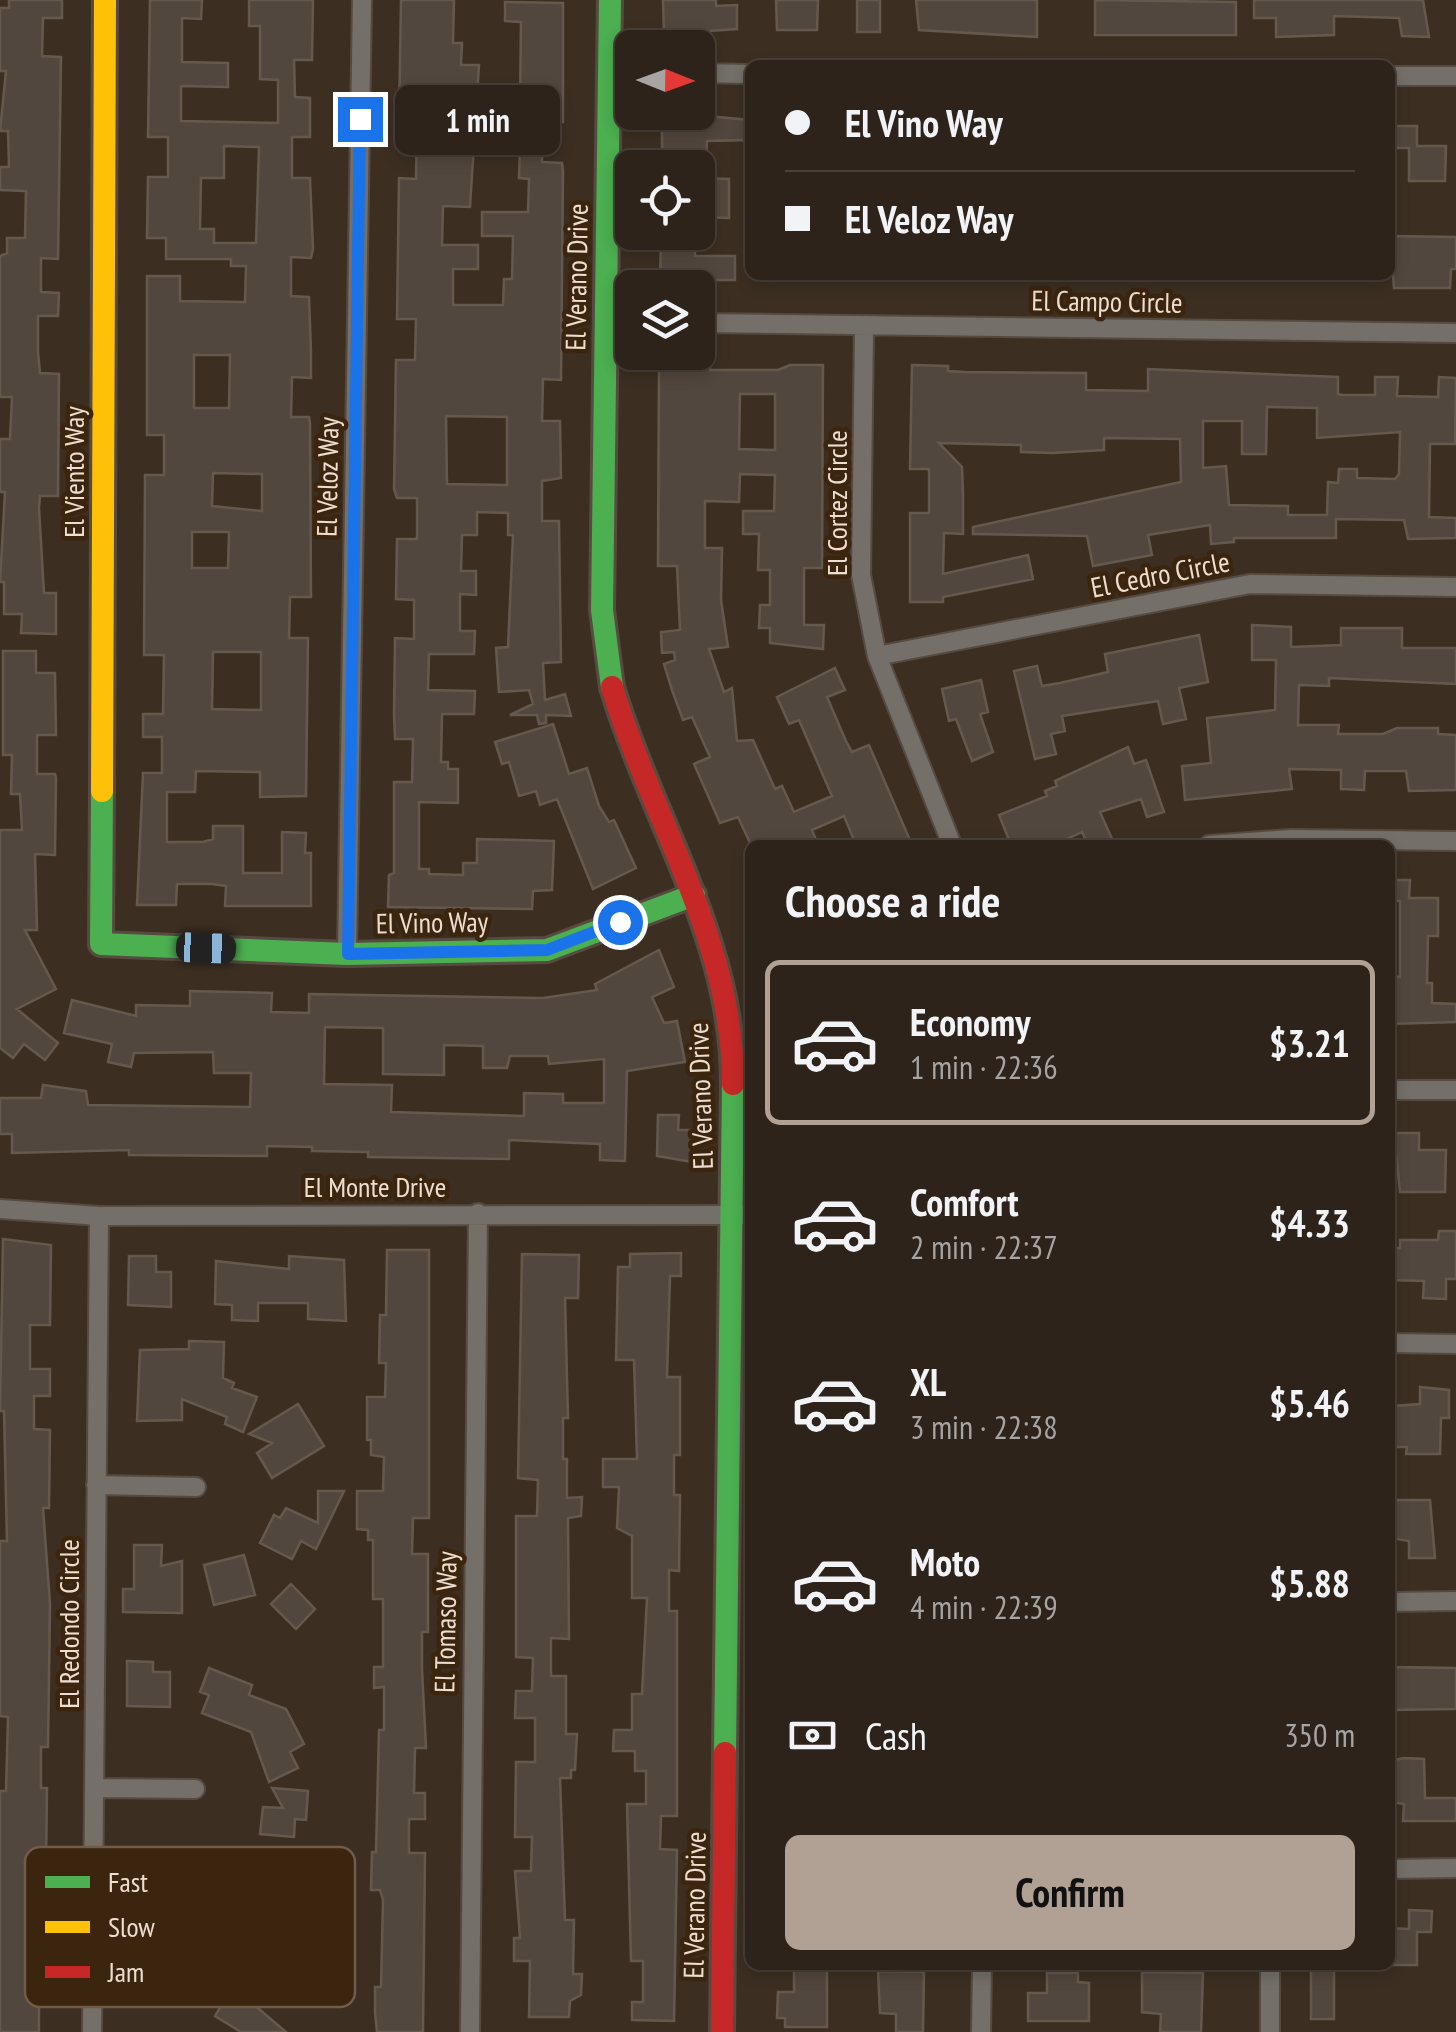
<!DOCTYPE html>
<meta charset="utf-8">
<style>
body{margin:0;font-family:"PT Sans Narrow",sans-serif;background:#352b23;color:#f1f3f6;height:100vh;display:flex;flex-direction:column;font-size:38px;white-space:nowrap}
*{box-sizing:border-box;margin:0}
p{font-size:32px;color:#a7a4a2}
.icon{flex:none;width:55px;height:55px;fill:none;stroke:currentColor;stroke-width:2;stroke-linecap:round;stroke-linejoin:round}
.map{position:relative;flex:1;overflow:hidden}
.side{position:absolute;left:745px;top:840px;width:650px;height:1130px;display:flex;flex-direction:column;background:#2d231a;border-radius:15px;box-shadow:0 5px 15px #0003,0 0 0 2px #484039}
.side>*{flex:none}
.guide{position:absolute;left:745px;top:60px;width:650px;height:220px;border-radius:15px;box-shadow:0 5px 15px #0003,0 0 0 2px #484039;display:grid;align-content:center;height:220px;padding:0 40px;background:#2d231a}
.needle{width:65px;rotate:91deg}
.fabs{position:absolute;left:615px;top:30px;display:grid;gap:20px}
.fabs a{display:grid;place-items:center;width:100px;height:100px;border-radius:15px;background:#2d231a;box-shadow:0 5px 15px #0003,0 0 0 2px #484039;font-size:50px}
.end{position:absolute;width:45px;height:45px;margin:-22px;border:12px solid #1a73e8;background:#fff;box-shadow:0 0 0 5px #fff}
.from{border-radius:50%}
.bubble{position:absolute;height:70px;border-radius:15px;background:#2d231a;box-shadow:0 5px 15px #0003,0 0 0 2px #484039;font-size:32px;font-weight:600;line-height:70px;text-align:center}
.car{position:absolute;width:30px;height:60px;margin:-30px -15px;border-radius:12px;box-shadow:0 0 8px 2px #0007;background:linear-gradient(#222 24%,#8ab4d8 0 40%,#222 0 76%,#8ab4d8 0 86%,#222 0)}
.guide b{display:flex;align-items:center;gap:35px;height:95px;font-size:38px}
.guide b+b{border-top:2px solid #484039}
.guide i{width:25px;height:25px;background:#f1f3f6}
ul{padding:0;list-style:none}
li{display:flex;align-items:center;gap:30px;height:165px;margin:0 20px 15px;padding:0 20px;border:5px solid transparent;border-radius:15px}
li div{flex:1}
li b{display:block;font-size:38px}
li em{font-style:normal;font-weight:600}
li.selected{border-color:#b0a194}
li>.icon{width:90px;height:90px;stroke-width:1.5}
h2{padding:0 40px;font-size:45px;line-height:120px}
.pay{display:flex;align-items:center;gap:25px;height:110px;padding:0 40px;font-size:38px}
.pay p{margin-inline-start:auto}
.action{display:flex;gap:20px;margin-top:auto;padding:20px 40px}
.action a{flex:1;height:115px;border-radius:15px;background:#b0a194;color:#111;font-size:40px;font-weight:600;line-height:115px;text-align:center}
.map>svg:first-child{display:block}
</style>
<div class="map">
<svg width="1456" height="2032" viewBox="0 0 1456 2032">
<rect width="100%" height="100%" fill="#3c2f22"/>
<path fill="#52473e" stroke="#65594e" stroke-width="2.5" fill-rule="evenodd" d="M9,0H62V18H43L42,56L61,57L58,259L41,258V292L59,293L58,316H38V352L40,373L59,374L58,496H40L39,508L44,593H56V634L21,633L22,614H4V582H0L5,492H0V439H10L12,397H0V256L7,253V238H25L26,191L0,190V167H9L8,131H0L6,71H0V8H9Z
M150,0H202L201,19L182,18V62L228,63V87L181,86V121L278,123V80L260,79V26H249V0H313L312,60H294L295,97L310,98V137H292V178H310L313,249L311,258L291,257V296L309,297L311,353V378L292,377L291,417H309L310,423L311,597H290L289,638H308L306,796L260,797V772L196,771L195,792H167V842H203L213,839V826H243V873H282V832L306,833L305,853H311V906H225L226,886L212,884H177L176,905H137L143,773H162V737H143V714H163L164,655H144L145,475H164V435H147V276H180V301L245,302L246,266H231V259H166V238H147L148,177H168V137H148ZM224,146L259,147L256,243H214V229H200L201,178H224ZM194,355H230L229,408H194ZM213,473L262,474V511L212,506ZM192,532H229L228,568H192ZM213,652H261V710L212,709Z
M401,0H454L453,43H462L461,65H479L470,207L443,206L442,245H478V269H453V305H503L504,279H512L513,236H482V212H528L529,179L519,178L520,143H509L510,103H520L521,22L505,21V2L563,3V122H543L542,162L562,163L563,171L561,380L543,379L542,421H560L561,478L542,481V521H559L561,662L543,663L545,700L565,694L571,716L546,715V723L539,724L537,715H510L533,704L529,690L499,692L496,648L508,647L513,535H508V513L477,512V535H462L461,571H476V595L460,594V631H475L474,654H429L428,690L475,691L474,714H442L441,762H448V769H458V803L419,802V869H429V874L463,875V863H477V839L554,841L552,890L533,891L532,909L388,907L389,875L394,873V782H412L413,739H395L394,714L395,638L414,639V600L396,599L397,539H417V498H397L394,489L396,360H415L416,319H397L399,178L416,179L417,121H399ZM446,416L507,417V485L447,484Z
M663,0H716V6L737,5V29L664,34Z
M776,0H818L817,30H777Z
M857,0H880V32H857Z
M916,0H1037V37L919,30Z
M1095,0L1236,2V35H1095Z
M1254,0H1423L1429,37L1402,36L1399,18L1334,16V35L1276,37V18H1254Z
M662,112L750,120V140L707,141L706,162H680V152H662Z
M1394,126H1417V146H1446L1445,181H1409V148H1394Z
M698,178L729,179V218L698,217Z
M1390,236L1456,237V269H1451L1450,288H1394Z
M661,237H695V256H735V280H714V285H660Z
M659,363L710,365V370H778L790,365H823L822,568H804V625H824L823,649L770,643V628H759L760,605H770V570H758L759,534H743V511H774L775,475L740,474L739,502L705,501V548H722L721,600L728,647L709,649L724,692L732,688L737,741L753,740L775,789L782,786L794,812L832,796L799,720L789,724L777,697L835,668L845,690L827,697L846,741L852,752L869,745L912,845H856L844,816L812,830L818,845H751L738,817L720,823L694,764L710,757L692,717L683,720L672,690L664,664L675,660L674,652L662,653L661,632L680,630L677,566H658ZM740,394H775V450L739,449Z
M912,365L948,366V371L965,372L1086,373V390L1148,391V369L1338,377V394L1342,395H1375V377H1398L1397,396L1438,397L1439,377L1456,378L1455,444H1430L1429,517L1456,518V538L1408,539L1404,520L1336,519V538H1234V542L1211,544L1210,525L1148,535L1152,555L1093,566L1087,536L973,534V527L1181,482L1180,439L1104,438V450L1052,453L1021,452V445L939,443L962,467L963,494V534L944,533L943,574L1028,555L1033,579L943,597V602H910V513H929V469H910ZM1267,407L1317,408V438L1400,432L1399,474L1395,479L1357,478V469H1339L1338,483L1328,482L1327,515H1288V506L1229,505L1226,466L1203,468V421H1242V454H1266Z
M1252,625L1291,627V647L1341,645V628H1402V648H1456V684L1329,678V686L1299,685L1298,725H1339L1338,734H1383L1397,728H1438V734L1456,735V790L1409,791L1406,771H1365L1364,790L1341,789V770L1289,769L1292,789L1185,800L1182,766L1211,763L1207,718L1275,710L1276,660H1252Z
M1199,635L1208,682L1179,688L1186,719L1163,724L1158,701L1062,716L1065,731L1051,734L1056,754L1035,759L1014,671L1037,666L1042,686L1060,683L1108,672L1105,654Z
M3,651H36V673H55L56,735H37V774H55L56,778L55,855L35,854L37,930H25L56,989L17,1009L58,1043L45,1060L24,1044L13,1058L0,1048V830H22L20,794H11L12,755H3Z
M981,680L988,712L980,714L993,752L972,761L956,719L949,721L942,689Z
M553,724L569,774L587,768L599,806L609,822L614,820L636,868L593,889L557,799L540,805L536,791L519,796L509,762L502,764L495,742Z
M1128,747L1134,764L1146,760L1164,812L1147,817L1141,799L1100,812L1112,839L1100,845H1088L1082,832L1054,845H1011L999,815L1047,796L1045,791L1057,786L1055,781Z
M1390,880H1410L1409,898H1438V936H1428L1427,983H1432V1003L1456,1004V1022L1390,1024V976L1400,977V901L1390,900Z
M659,950L674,987L652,997L664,1023L677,1021L685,1062L627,1071L625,1161L600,1160V1144L509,1140V1159L368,1157V1152L312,1151V1147L267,1146V1156L129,1155V1150L12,1153V1134H0V1098H41L43,1085L86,1091L88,1105L250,1107L251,1073H214L213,1052L134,1053L131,1067L108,1062L112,1044L64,1033L72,1000L136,1016V1005L190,1006V991L272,993L271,1012L309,1013V994L543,998L597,990L595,984ZM325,1027L383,1028V1074L444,1075V1045L483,1046V1068H507L510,1056H548L549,1064L604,1059V1103H563V1094L524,1093V1116L391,1112L392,1085L324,1084Z
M658,1115H679L678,1130H693L692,1162L657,1156Z
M1394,1133H1419V1150H1446L1445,1192H1400Z
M1439,1231H1456V1279H1446V1299L1423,1298L1424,1281L1390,1280V1248H1400V1240H1438Z
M3,1239L51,1245L50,1325H30V1369H50V1396H34V1429L50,1430L49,1508H43L50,1604L48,1747H41V1788H47L46,1863H27V1908H45V1986H39V2032H0V1791H6L8,1717L0,1716V1541H7L4,1411H0Z
M387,1250H429V1518H413L412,1554H428V1632H422V1669L426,1748H415L414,1793H425V1819H409V1853H425L423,2032H377L375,2013V1987H381L383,1900L380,1890H371L372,1852H376L379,1730H384V1687L374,1688V1667H383V1599H373V1540H368V1530L357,1529V1491H383L384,1457L371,1455V1440H367V1397H385L386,1363H379L380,1315H386Z
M681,1253V1276H670L667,1377H680V1455H674V1495H680L679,1571L669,1570V1611H677V1816H661L660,1849L677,1850L674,2021L632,2020V2002H643V1961H631L627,1804H646V1771H635V1751H613L614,1730H632V1694H642L647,1598H632V1536L617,1528L619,1487H603V1459H637L634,1360H616L618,1267H630V1254Z
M522,1254L579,1255L578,1298H565L568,1418H563V1459H567V1498L582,1497L581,1516L568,1518L569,1639L551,1638V1676H566V1734H577L575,1770H571V1778H560L565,1920H574L573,1974H582L581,1995L570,2001L569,2017H529L530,1961H514V1938H520L515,1871H531L532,1837H515L516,1762H535V1718H515L516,1691H532L533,1658L516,1657V1516H537L538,1480L518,1478Z
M129,1256H156V1272H171V1307L128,1305Z
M289,1256L344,1260L346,1321L308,1319V1303H258V1321L232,1320V1305L215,1304L216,1261L289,1269Z
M189,1341L224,1342L223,1378L234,1383L232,1388L257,1397L243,1432L225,1424L227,1417L182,1399V1420L137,1421L140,1350L189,1349Z
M1420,1387L1449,1390V1418H1441L1440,1454H1406L1407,1447H1393V1406L1420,1404Z
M298,1404L324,1446L272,1478L257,1453L272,1443L249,1434Z
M318,1491H344L316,1549L301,1541L292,1559L260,1543L274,1515L280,1518L286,1508L318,1523Z
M1390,1500H1430L1435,1558H1409V1541L1390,1538Z
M134,1545H162L161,1566L182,1561V1613L123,1612V1589H134Z
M244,1555L255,1595L214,1605L204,1565Z
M291,1584L315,1609L296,1629L271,1604Z
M127,1661L153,1662V1672H170V1707L127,1706Z
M1390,1667L1456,1668V1709L1390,1710Z
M209,1668L252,1685L249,1695L286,1709L304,1744L290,1752L298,1768L269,1782L251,1732L202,1713L209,1695L200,1692Z
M1404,1758L1424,1759L1425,1798H1456V1821H1403L1404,1804L1390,1802V1761Z
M272,1788L308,1791L306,1820L295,1819L294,1837L260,1834L263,1807L283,1808Z
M1409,1910L1432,1911L1431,1932H1417V1965H1390V1928L1409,1929Z
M204,1958L245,1982L239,1992L286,2032H241L215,2016L224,2001L190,1981Z
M794,1966H827V2027H785V2018H777L778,1992H794Z
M1311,1970L1334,1971V2019H1311Z
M878,1971L924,1972L923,2032H896V2014L880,2013Z
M1142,1972L1203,1973L1201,2032H1160L1161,2014L1142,2012Z
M1047,1973H1078V1982L1089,1983V2021H1028V1993H1047Z"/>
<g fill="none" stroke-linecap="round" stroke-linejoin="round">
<g stroke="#574b41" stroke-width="22">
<path id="street" d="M609,73H632
M698,73L750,74
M1390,76H1456
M604,322H632
M698,323L1456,333
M864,326L861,575L877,656L952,845
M877,656L1250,584L1456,587
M1209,845L1291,839L1456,841
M347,954L362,0
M1390,1090H1456
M0,1209L99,1216L750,1215
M1390,1343L1456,1344
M96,1485L196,1487
M1390,1602L1456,1601
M95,1788L195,1789
M1390,1869L1456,1868
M92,2032L99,1216
M470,2032L478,1213
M981,2032L982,1965
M1270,2032V1965"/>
</g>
<g stroke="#574b41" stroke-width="28">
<path id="fast" d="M610,0L602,610L612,687
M102,791L101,944L347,954L547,950L694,895
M725,1753L733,1084"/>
</g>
<g stroke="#574b41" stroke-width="28">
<path id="slow" d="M102,791L105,0"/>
</g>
<g stroke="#574b41" stroke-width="28">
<path id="jam" d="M612,687C652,820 734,941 733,1084
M722,2032L725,1753"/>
</g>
<use href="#street" stroke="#746f68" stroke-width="18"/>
<use href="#fast" stroke="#4caf50" stroke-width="22"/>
<use href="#slow" stroke="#ffc107" stroke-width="22"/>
<use href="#jam" stroke="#c62828" stroke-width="22"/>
</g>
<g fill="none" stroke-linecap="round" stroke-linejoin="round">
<path stroke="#1a73e8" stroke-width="12" d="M360,119L348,954L547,950L620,922"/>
</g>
<g text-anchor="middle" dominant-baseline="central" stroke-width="9" stroke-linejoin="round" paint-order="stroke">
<g font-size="28" fill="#eeded1" stroke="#3c250e">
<text transform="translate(576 277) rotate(-89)">El Verano Drive</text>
<text transform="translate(1107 301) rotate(1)">El Campo Circle</text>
<text transform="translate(73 472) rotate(-90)">El Viento Way</text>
<text transform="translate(327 477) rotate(-89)">El Veloz Way</text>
<text transform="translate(836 503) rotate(-90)">El Cortez Circle</text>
<text transform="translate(1160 574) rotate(-11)">El Cedro Circle</text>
<text transform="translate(432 922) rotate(-1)">El Vino Way</text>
<text transform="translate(700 1096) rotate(-92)">El Verano Drive</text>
<text x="375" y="1186">El Monte Drive</text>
<text transform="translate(445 1622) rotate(-89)">El Tomaso Way</text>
<text transform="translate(68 1624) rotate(-90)">El Redondo Circle</text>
<text transform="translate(694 1905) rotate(-89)">El Verano Drive</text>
</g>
</g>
<rect x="25" y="1847" width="330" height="160" rx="15" fill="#3c250e" stroke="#715c48" stroke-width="2.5"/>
<rect x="45" y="1876" width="45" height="12" fill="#4caf50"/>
<rect x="45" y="1921" width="45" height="12" fill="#ffc107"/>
<rect x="45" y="1966" width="45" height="12" fill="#c62828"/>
<g font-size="28" fill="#eeded1">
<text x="108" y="1892">Fast</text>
<text x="108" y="1937">Slow</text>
<text x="108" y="1982">Jam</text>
</g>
</svg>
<div class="fabs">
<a><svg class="needle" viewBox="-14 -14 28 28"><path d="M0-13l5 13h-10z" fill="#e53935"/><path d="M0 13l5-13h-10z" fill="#a7a4a2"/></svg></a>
<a><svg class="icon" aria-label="locate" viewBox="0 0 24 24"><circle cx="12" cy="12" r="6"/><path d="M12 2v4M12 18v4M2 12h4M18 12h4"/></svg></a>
<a><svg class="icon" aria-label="layers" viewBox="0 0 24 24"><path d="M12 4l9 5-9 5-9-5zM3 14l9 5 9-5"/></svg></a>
</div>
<i class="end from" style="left:620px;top:922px"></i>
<i class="end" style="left:360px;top:119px"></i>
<div class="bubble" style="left:395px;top:85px;width:165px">1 min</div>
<i class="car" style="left:206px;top:948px;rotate:92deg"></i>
<div class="guide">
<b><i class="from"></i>El Vino Way</b>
<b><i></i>El Veloz Way</b>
</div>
<section class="side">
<h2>Choose a ride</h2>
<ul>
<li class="selected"><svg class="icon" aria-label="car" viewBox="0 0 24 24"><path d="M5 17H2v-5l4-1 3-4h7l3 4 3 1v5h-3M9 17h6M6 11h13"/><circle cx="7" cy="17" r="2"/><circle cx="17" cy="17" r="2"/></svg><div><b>Economy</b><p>1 min · 22:36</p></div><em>$3.21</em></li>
<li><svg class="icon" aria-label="car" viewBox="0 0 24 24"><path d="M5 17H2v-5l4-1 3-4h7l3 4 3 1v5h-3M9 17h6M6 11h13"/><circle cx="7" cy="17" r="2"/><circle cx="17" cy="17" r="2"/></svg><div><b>Comfort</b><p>2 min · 22:37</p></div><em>$4.33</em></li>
<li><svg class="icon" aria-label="car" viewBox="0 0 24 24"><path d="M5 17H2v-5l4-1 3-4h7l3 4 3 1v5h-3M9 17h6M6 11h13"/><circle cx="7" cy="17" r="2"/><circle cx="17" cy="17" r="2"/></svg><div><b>XL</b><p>3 min · 22:38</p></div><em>$5.46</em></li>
<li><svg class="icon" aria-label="car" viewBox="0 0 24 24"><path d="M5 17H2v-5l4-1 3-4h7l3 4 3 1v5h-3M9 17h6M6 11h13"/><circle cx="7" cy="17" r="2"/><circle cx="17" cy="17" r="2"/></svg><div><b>Moto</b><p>4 min · 22:39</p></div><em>$5.88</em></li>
</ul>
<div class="pay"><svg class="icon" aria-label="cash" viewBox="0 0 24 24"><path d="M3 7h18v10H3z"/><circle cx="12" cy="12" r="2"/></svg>Cash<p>350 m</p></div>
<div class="action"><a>Confirm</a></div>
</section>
</div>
